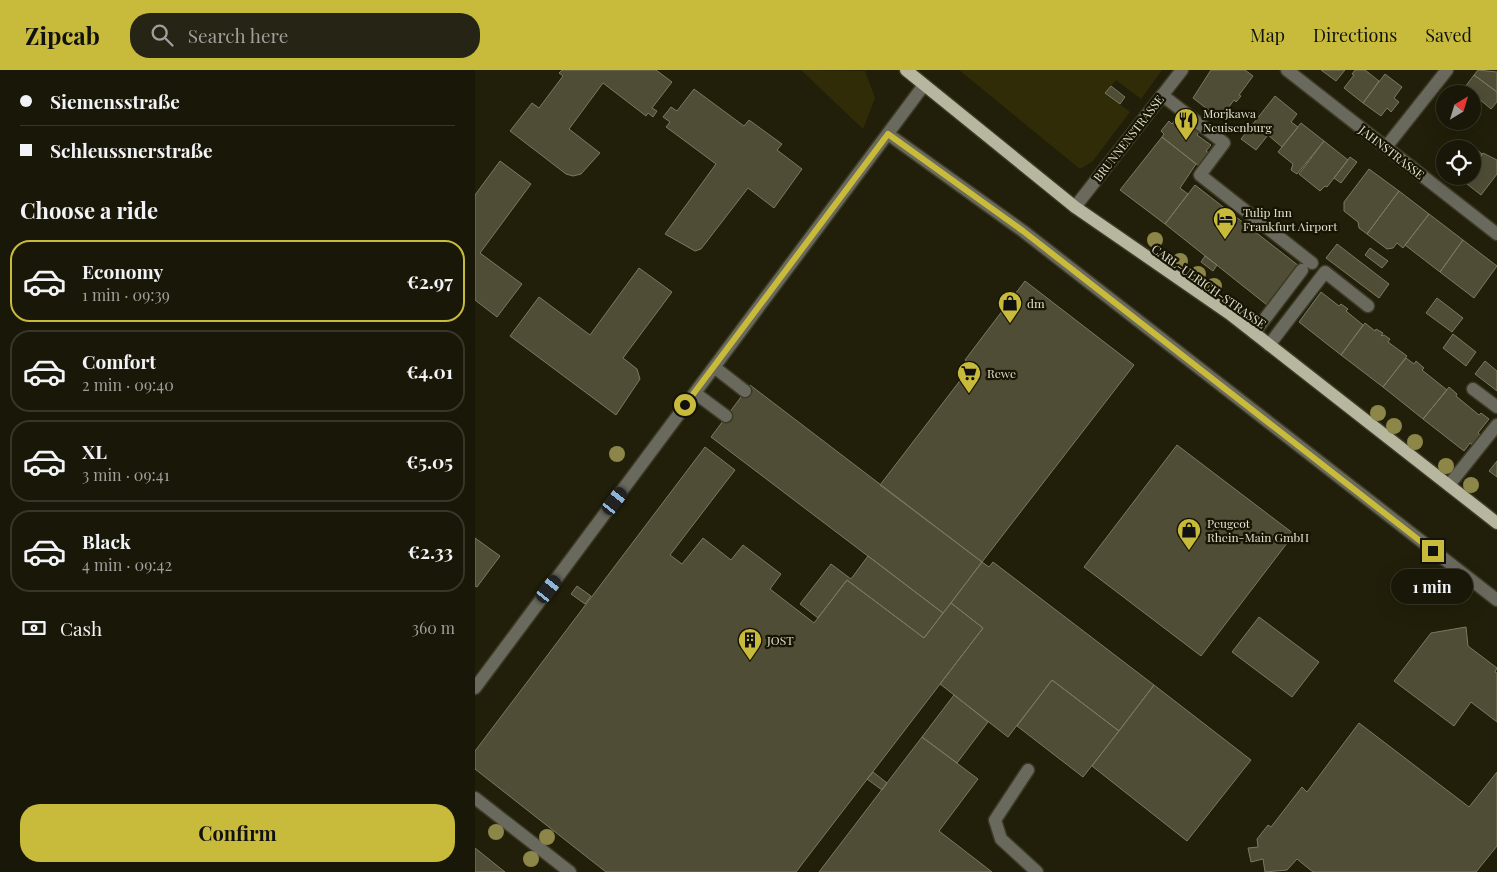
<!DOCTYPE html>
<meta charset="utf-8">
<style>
body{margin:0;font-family:"Playfair Display",serif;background:#262415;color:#f1f3f6;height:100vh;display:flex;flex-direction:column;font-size:19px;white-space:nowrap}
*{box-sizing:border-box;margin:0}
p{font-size:16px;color:#9f9f9b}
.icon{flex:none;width:28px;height:28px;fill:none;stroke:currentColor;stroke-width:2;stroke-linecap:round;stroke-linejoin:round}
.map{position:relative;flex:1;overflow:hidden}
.panel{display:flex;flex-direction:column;background:#191707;width:475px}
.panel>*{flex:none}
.top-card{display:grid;align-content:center;height:110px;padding:0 20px;background:#191707}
.needle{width:32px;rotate:38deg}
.fabs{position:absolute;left:961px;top:15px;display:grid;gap:10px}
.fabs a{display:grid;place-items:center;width:45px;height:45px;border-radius:50%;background:#191707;box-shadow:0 5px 20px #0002,0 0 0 1px #373628;font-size:25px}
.end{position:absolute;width:22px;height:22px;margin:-11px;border:6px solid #c8bb3b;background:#111;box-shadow:0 0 0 2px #111}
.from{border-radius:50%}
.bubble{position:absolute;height:35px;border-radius:18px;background:#191707;box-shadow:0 5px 20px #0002,0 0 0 1px #373628;font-size:16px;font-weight:700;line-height:35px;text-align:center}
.car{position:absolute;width:15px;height:30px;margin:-15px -8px;border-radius:6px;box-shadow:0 0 4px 1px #0007;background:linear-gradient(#222 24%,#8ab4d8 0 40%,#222 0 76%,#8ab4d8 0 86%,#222 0)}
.top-card b{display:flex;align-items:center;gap:18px;height:48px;font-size:19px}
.top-card b+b{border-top:1px solid #373628}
.top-card i{width:12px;height:12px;background:#f1f3f6}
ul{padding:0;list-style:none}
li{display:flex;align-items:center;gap:15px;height:82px;margin:0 10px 8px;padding:0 10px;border:2px solid #373628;border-radius:20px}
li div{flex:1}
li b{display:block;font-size:19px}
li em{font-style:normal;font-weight:700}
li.on{border-color:#c8bb3b}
li>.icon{width:45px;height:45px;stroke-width:1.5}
h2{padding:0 20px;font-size:22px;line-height:60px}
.pay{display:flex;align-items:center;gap:12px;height:55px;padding:0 20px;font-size:19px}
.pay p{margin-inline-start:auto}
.primary-button{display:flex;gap:10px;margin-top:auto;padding:10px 20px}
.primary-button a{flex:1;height:58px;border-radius:20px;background:#c8bb3b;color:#111;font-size:20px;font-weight:700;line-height:58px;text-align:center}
header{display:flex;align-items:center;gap:30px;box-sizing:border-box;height:70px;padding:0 25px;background:#c8bb3b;color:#111}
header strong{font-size:24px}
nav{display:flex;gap:28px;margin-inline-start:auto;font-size:18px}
.search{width:350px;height:45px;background:#262415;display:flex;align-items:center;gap:12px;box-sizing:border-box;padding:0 18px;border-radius:20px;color:#9f9f9b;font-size:19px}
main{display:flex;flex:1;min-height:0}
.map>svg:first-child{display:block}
</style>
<header>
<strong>Zipcab</strong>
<div class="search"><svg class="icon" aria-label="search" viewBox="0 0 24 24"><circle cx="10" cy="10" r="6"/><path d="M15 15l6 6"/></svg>Search here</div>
<nav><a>Map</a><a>Directions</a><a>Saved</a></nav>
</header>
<main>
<section class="panel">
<div class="top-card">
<b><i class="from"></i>Siemensstraße</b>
<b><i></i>Schleussnerstraße</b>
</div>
<h2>Choose a ride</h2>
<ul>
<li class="on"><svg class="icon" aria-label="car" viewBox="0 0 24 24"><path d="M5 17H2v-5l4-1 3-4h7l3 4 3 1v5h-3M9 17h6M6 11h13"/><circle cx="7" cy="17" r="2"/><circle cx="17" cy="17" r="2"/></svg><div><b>Economy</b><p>1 min · 09:39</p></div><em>€2.97</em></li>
<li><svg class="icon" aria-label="car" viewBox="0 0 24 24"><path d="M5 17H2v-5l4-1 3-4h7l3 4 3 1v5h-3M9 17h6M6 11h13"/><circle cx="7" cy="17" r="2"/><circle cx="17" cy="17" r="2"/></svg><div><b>Comfort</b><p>2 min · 09:40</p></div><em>€4.01</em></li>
<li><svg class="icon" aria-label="car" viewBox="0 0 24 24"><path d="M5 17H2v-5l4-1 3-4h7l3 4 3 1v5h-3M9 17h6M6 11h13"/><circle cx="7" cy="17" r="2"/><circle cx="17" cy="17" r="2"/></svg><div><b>XL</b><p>3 min · 09:41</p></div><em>€5.05</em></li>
<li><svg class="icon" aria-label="car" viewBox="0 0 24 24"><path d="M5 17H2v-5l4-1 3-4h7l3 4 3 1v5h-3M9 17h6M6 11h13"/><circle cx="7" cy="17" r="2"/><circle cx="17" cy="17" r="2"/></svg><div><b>Black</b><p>4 min · 09:42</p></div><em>€2.33</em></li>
</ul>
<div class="pay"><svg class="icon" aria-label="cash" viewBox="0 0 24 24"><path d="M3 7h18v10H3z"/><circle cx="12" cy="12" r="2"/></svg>Cash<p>360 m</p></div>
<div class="primary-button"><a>Confirm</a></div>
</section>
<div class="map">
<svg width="1022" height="802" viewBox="0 0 1022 802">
<rect width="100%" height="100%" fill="#211f09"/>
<path fill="#2f2c07" d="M326,0L390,1L400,28L388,59Z
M484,0H687L666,29L641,10L630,23L655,42L617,92L605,99Z"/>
<path fill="#4f4d35" stroke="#7b7960" d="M87,0H181L197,12L177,38L182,41L178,47L173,43L171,46L128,13L94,59L125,83L106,104L98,106L91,104L35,61L57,33L64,38L88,6L84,3Z
M736,0H770L778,6L764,25L766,26L761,32L759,30L745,49L718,28Z
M846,0H870L861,11Z
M880,0H890L904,11L888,33L869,18L879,5L877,4Z
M1003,0L1022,2V22L999,5Z
M910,4L927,17L919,28L924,32L916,42L912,38L906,46L888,33Z
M999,5L1022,22V32L1016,39L990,17Z
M636,16L650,27L645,34L630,23Z
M219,19L269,56L274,50L307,74L302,80L327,99L299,138L273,118L226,179L220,181L190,164L241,94L191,57L195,52L188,47L196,37L202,41Z
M800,26L822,44L816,52L823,57L807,77L793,65L781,80L766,69Z
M998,36L1006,43L996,57L989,51H998Z
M701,48L714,59L718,54L725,60L722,65L736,75L731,81L734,83L724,96L687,67L689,64L686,61L694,51L697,54Z
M826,53L849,71L822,104L816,100L818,94L803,82Z
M687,67L721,94L705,118L713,124L690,154L645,120Z
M849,71L873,90L852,117L850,116L845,121L824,104Z
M989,72L995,77L993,79H981Z
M1001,79L1007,84L998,97V83Z
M1008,83L1022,90V104L1006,125L987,110L990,106H998V97Z
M875,87L882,92L866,113L859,108Z
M25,91L56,114L5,183L47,214L22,247L0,230V125Z
M894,99L924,121L892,164L884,158L883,152L869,141V132Z
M720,115L824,196L792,235L690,154Z
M924,121L954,144L928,178L922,173L918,178L912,179L892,164Z
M954,144L988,170L965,202L930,175Z
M988,170L1022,196L999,228L965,202Z
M862,174L914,214L904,228L851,188Z
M895,178L913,191L907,198L890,185Z
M730,186L742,195L738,201L726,192Z
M164,198L197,222L148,288L162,299L165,309L141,345L35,266L64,227L115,265Z
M550,211L659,295L507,492L405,415L497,295L490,290Z
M846,222L864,236L866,234L873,239L871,241L888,255L866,285L824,252Z
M962,228L988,248L977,262L951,243Z
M890,253L900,261L901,259L908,263L906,266L909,265L915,269L913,272L932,286L908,317L866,285Z
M978,264L1001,282L991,296L968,278Z
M931,288L939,294L941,291L949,298L947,300L972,320L948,349L908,317Z
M1010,291L1022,301V321L1000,304Z
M275,315L507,492L468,543L236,367Z
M974,317L982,324L981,326L1004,345L1006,343L1014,349L1003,363L1006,366L999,376L995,373L989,381L948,349Z
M702,375L819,464L726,586L609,497Z
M230,377L260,400L195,485L207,494L228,468L256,490L268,475L306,504L295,519L339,553L372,510L449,568L476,533L508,558L321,802H131L0,699V681Z
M1022,391V407L1014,401Z
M0,468L25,486L2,517L0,516Z
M393,486L468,543L449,568L372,510L343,548L325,534L356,494L376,509Z
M507,492L514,497L518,492L679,615L644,661L577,610L533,667L465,614L508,558L476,533Z
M102,516L116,526L110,534L96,524Z
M784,547L844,592L817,627L757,582Z
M991,557L993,576L1022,598L1020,602L1022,603V652L996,632L979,656L919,611L956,563Z
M577,610L644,661L608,707L542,656Z
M679,615L776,690L712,771L617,696Z
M479,625L513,652L482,693L447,667Z
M884,653L994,737L1022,702V776L1001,802H838L822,789L812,800L790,802L788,789L776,792L773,778L783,777L782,769L793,755L796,757L827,717L832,722Z
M447,667L503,709L464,761L517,802H344Z
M398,702L412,713L407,720L392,709Z
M0,778L30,802H0Z"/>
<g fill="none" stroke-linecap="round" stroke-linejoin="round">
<g stroke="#3c3a25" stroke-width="15">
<path id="minor" d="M812,0L1022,164
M687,25L749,73L725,105L837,193
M413,64L548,161L1022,530
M911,77L972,0
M600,137L707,0
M779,263L827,200
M794,275L850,202L893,236
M239,297L270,321
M998,319L1022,337
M220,323L251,346
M974,415L1022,355
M0,618L449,15
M553,700L520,750L526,769L562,802
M0,728L95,802"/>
</g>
<g stroke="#3c3a25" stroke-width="15">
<path id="major" d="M431,0L600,137L755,244L1022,453"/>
</g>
<use href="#minor" stroke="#6a695e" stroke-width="12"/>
<use href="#major" stroke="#b7b69f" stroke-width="12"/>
</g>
<g fill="#8c8648">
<circle cx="680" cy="170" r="8"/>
<circle cx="705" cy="191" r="8"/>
<circle cx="723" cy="204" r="8"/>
<circle cx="739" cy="216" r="8"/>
<circle cx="903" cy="343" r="8"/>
<circle cx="919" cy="356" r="8"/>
<circle cx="940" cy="372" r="8"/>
<circle cx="142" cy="384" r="8"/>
<circle cx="971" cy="396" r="8"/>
<circle cx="996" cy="415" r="8"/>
<circle cx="21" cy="762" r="8"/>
<circle cx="72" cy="767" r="8"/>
<circle cx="56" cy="789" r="8"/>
</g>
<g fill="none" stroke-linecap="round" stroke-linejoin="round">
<path stroke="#c8bb3b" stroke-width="6" d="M210,335L413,64L548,161L958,481"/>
</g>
<defs>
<g id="restaurant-pin" transform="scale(1.25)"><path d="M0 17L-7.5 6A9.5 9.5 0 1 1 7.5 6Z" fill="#c8bb3b" stroke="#171502"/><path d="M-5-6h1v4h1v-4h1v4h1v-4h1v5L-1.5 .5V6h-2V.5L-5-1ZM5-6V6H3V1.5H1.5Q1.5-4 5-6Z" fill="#111"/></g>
<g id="hotel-pin" transform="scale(1.25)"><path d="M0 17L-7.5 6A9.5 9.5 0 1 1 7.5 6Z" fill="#c8bb3b" stroke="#171502"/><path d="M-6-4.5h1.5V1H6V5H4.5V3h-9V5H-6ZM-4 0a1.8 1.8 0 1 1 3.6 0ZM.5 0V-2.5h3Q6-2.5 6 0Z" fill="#111"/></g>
<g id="shop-pin" transform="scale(1.25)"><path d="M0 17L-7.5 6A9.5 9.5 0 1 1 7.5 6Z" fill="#c8bb3b" stroke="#171502"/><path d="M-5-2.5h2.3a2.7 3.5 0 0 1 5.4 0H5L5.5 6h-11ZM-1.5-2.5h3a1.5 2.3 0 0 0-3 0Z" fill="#111"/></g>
<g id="supermarket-pin" transform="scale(1.25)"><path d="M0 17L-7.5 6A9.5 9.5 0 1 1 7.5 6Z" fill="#c8bb3b" stroke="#171502"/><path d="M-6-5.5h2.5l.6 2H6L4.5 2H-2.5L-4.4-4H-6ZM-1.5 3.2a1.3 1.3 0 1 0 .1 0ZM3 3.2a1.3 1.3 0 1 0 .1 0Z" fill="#111"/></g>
<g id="building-pin" transform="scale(1.25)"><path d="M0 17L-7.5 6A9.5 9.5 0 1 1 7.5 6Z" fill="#c8bb3b" stroke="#171502"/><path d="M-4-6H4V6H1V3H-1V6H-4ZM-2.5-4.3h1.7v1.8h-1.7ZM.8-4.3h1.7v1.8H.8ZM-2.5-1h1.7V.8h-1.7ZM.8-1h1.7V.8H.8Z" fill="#111"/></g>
</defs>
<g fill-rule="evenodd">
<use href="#restaurant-pin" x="711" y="50"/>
<use href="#hotel-pin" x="750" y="149"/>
<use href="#shop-pin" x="535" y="233"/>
<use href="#supermarket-pin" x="494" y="303"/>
<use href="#shop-pin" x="714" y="460"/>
<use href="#building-pin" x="275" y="570"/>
</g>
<g text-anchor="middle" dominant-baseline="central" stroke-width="4.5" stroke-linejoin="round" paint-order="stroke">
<g font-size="12" fill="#e1e0d2" stroke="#171502" text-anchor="start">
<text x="728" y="43">Morjkawa<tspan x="728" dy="14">Neuisenburg</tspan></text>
<text x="768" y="142">Tulip Inn<tspan x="768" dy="14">Frankfurt Airport</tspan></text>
<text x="552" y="233">dm</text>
<text x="512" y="303">Rewe</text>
<text x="732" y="453">Peugeot<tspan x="732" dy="14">Rhein-Main GmbH</tspan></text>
<text x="292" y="570">JOST</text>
</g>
<g font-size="12" fill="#e1e0d2" stroke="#171502">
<text transform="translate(653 68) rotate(-52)">BRUNNENSTRASSE</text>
<text transform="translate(917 82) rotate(38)">JAHNSTRASSE</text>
<text transform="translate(734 216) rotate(35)">CARL-ULRICH-STRASSE</text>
</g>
</g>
</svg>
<div class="fabs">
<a><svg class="needle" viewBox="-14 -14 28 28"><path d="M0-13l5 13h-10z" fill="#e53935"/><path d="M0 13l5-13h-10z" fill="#9f9f9b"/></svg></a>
<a><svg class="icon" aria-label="locate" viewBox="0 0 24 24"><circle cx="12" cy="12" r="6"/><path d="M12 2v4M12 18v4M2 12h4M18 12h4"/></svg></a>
</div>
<i class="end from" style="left:210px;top:335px"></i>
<i class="end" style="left:958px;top:481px"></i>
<div class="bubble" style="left:916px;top:499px;width:82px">1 min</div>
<i class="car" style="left:140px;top:431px;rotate:37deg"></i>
<i class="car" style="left:74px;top:519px;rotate:37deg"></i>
</div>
</main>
